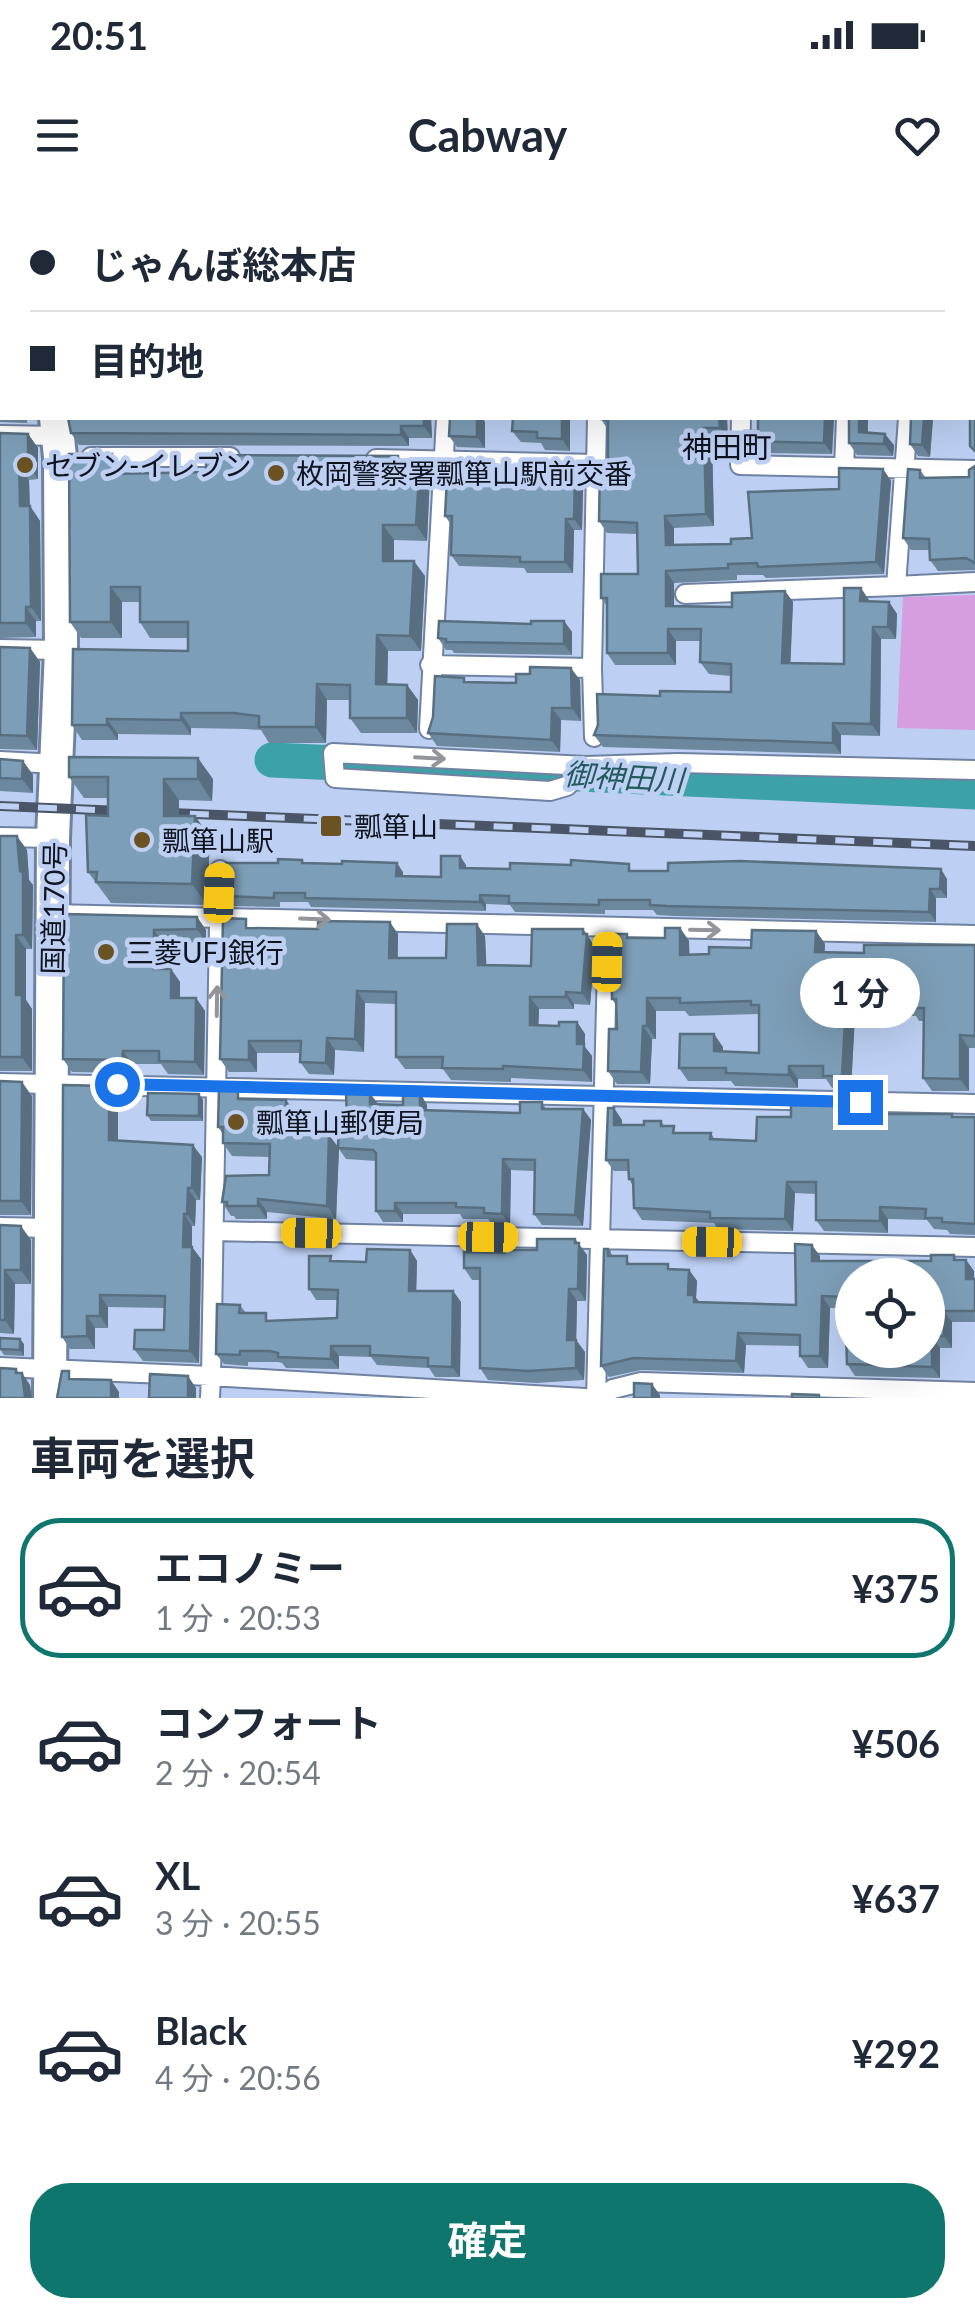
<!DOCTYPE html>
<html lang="ja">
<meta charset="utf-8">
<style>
body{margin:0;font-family:Lato,"Noto Sans JP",sans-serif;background:#f2f2f3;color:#1f2937;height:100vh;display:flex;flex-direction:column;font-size:38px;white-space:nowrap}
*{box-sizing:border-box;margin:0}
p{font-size:32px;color:#747a83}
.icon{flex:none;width:55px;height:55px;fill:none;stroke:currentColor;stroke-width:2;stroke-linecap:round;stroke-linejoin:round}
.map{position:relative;height:1198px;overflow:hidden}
.sheet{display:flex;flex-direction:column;background:#fff;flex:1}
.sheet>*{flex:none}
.hud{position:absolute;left:0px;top:0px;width:975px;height:220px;box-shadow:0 10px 40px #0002;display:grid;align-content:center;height:220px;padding:0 30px;background:#fff}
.fabs{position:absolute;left:835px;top:1058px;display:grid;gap:20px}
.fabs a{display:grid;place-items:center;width:110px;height:110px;border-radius:50%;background:#fff;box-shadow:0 10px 40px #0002;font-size:50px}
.end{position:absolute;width:45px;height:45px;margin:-22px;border:12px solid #1a73e8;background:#fff;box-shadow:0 0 0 5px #fff}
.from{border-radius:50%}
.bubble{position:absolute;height:70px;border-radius:35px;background:#fff;box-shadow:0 10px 40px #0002;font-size:32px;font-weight:700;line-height:70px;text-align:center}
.car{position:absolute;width:30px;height:60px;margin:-30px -15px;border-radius:12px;box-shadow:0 0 8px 2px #0007;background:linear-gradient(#f5c518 24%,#345 0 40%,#f5c518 0 76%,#345 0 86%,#f5c518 0)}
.hud b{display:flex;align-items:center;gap:35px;height:95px;font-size:38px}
.hud b+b{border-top:2px solid #e0e1e3}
.hud i{width:25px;height:25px;background:#1f2937}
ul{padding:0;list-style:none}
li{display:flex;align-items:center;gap:30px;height:140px;margin:0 20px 15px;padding:0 10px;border:5px solid transparent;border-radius:40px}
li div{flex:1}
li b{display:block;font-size:38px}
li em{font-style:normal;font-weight:700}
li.current{border-color:#0f766e}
li>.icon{width:90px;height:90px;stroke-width:1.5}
h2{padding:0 30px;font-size:45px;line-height:120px}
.cta{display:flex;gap:20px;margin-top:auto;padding:20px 30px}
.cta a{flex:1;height:115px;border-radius:40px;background:#0f766e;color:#fff;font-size:40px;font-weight:700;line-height:115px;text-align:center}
.status{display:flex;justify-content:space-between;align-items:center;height:70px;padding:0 50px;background:#fff;direction:ltr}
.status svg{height:28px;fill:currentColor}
header{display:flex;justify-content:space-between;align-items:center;height:130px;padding:0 30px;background:#fff;font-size:45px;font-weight:700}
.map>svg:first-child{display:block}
</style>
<div class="status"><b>20:51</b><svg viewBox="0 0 49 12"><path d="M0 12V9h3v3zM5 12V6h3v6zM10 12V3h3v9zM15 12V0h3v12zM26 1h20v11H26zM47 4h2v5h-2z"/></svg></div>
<header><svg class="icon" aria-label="menu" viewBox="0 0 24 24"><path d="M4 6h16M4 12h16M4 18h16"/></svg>Cabway<svg class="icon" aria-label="heart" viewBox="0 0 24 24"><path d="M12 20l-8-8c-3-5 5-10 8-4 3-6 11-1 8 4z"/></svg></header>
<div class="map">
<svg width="975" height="1198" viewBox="0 0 975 1198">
<rect width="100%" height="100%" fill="#bdd0f3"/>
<path fill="#d69de0" d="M975,395V530L897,528L903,397Z"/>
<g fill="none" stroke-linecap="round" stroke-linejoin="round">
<path stroke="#3da1a8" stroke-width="35" d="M272,560L975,592"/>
<g stroke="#7082a1" stroke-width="22">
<path id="street" d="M741,218L740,265L975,270
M0,235L59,236
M91,257H230
M376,259L596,264
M844,268L846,218
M896,386L975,382
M685,394L896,386L908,218
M0,449L61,450
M430,465L592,468L597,218
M592,468L594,537
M429,529L446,218
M0,561L58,564
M586,566L567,586L550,591L335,578L333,553L586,566L678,563L975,570
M0,637L53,638
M52,714L975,735
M0,883L975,904
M0,1027L49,1028
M214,1031L975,1047
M0,1167L211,1176L220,670
M210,1198L211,1176L585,1198
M596,1198L608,728
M597,1198L613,1189L641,1182L975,1192"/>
</g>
<g stroke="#7082a1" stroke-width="38">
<path id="highway" d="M69,2L70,0
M50,1198L53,638L61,450L60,257L56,218"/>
</g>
<use href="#street" stroke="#fff" stroke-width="18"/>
<use href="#highway" stroke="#fff" stroke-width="32"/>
<g stroke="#4a5568" stroke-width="10">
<path id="rail" d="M0,606L975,646"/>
</g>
<use href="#rail" stroke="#bdd0f3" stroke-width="6" stroke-dasharray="19" stroke-linecap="butt"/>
</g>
<path fill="#6c889e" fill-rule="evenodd" d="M0,0H39V2H2V218H27V223L0,222Z
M68,218H431L432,238H409V246L79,245L71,233Z
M450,218H482L485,222V248L457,247L449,236Z
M570,218V251L545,250L541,243L521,242L512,231Z
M727,218L728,240H712L714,326L674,328V345L731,344L752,338L839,289L883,269L891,281L884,374L766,378L763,375H737V380L674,383V406L732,407L785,391L793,402L790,463L844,464L869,400V401L889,402L897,414L896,439H881L880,536L841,535V554L603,547L594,535L660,496L731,492V476L709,474L700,462L701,441H676V465H615L607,453V406L601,398L638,374L637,334L607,333L599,321L608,265V230L601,219Z
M834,218L832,254L753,253L744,241L758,231Z
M849,218H868V233L894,245L893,256L857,255L849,243Z
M911,218H933L930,257L918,256L910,244Z
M0,233L28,234L38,248V279L29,280L30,306L40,321L41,421H36V437L0,438Z
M112,254L122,270V274L206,272L398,256L401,260L430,275L427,341L394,340V361L425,376L421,451H388L387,484L407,485L418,500L417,533H361L350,518V500H327L326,543H269L261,530L245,529L191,528V535L118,534V540H82L72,525L188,451V438H150L140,422V402H122V438H81L70,422Z
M975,266V370L938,371L930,360V350H911L903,338L920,270L926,278L969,277Z
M496,279L583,288L582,330H574L573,373H527L524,368L459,366L451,355L452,326L445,316Z
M564,421L572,432V455L454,453L452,450H446L438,438L531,424Z
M0,447L30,448L40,462L37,550L0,549Z
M580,480L581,521L561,520L560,552L437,546L428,533L467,482L516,483Z
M0,559L23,561L33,575V593L0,591Z
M69,577L213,579L212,601L179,600V616H195L210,637L207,705L111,703L88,672L108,616V598H84Z
M0,636L27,650L29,680L33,685L32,749H26V800L32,809V871H0Z
M302,660L305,663L403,672V676L441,677L466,665V668L947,679V698H936V722L674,716L657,715L653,710H605V714L515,712L510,705L486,704V711L311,707L308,702H280V707L232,706L225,696L278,663Z
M64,714L197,717L206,730V742L163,743V769H171L180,782V798H196L205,811L204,875L168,874L161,864H132L131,873L72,872L63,859Z
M252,728L398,734V758H446L485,736L486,765L531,766L583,729L595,747L590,805L574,804V809H539L538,825L559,826L577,822L585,834V847L592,856V882L511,878V882L451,880L443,869H405L396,857V804L365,803L364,852L335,850L334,875L309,874L300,862V853H257V872H229L220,859Z
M680,728L689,741V755L709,754L751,748L816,731L825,744L824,752L864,753L975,745V848H969V891H932L923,878L924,821H919L916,816L855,815L851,889L832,888L826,879H798V888L735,886L731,881H688L679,868L723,847V852L759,853V816L758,814L689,816L685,811H656V839H652L650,884H617L608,871L617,829L616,805L612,799L629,738H665Z
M0,881L32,896L31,1015H0Z
M109,886L118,898V941L202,957L200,1000H196L195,1026H192V1047L201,1059L199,1163L143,1161L134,1149L164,1130L165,1108L108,1107V1128H95V1149H70L62,1137Z
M420,893L427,905V911L520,913L542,902L546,909H583L591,920L583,1026L542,1025L534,1014V971L511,970L510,1025L492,1024L488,1019H463L460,1014H403V1022H383L376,1011V961L346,959L339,949L336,1019L267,1012V1019H236L234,1016H231L222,1002L269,975L270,957L232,956L223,943V934L218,927L246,899L296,913V921L314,934L338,948L347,919L378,904L403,905Z
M199,894L203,900V921H151L147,915Z
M855,914L975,917V1035L950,1034L947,1030L934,1029L927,1020L888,1019V1033L824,1031L816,1020V994L795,993L793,1031L718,1029L714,1023L642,1020L634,1008L633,986L629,979V971H614L606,960L622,920V925H644L661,921L664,926L678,933H711L715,940L756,941L791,917Z
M0,1025L31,1040V1084H15L14,1134L0,1133Z
M575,1039L587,1055L586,1101H577L576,1140L585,1152L584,1180L536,1183L488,1180L480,1168V1080H472L464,1068L505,1053L537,1050Z
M608,1049L613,1056L633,1064L672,1069L689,1070L697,1081L696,1098L700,1102L796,1105L820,1056V1061H931L954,1055L957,1060H966L974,1071L975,1122H952V1148H940V1178L855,1176L847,1164L846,1108H830L828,1168H808L800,1156V1146L746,1145L744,1173L641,1170L609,1177L601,1166ZM852,1075H928V1150H852Z
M410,1050L417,1061L416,1091H453L461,1102L460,1177H435L429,1168L377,1165L371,1157L339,1156V1169L286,1168L282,1163L278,1162H248V1166L224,1164L216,1154L240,1105L246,1113L272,1121L337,1118V1100H316L309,1089L334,1061L366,1062Z
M24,1144V1156L4,1155L0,1149Z"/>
<path fill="#586f81" d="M424,218H431L432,238L424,226Z
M477,218H482L485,222V248L477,237Z
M562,218H570V251L562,239Z
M719,218H727L728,240L720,228Z
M825,218H834L832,254L824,243Z
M859,218H868L867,244L859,232Z
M924,218H933L930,257L922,245Z
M401,226L409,238V246L401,235Z
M704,228L712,240L714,326L706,314Z
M28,234L38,248V279L28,265Z
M885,234L894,245L893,256L884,244Z
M112,254L122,270L123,290L112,274Z
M420,260L430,275L427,341L416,325Z
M19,265L29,280L30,319V306L40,321L41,421L31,407L20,306Z
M883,269L891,281L884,374L876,362Z
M575,276L583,288L582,330L574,319Z
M665,316L674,328V357L666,345Z
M566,319L574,330L573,373L565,362Z
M383,325L394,340V376L383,361Z
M414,361L425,376L421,451L410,436Z
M666,371L674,383V417L666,406Z
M111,387L122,402V438L111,422Z
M861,388L869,400L868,413L860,401Z
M785,391L793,402L790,475L782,463Z
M889,402L897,414L896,439L888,427Z
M26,407L36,421V437L26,423Z
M564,421L572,432V455L564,444Z
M873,427L881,439L880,536L871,524Z
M668,429L676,441V465L668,453Z
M377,435L388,451L387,500L376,484Z
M30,448L40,462L37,550L27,536Z
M571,468L580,480L581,521L572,508Z
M317,484L327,500L326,543L316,527Z
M407,485L418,500L417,533L407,518Z
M552,508L561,520L560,552L551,540Z
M181,513L191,528V535L181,520Z
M107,519L118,534V540L107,525Z
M833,523L841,535V554L833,543Z
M198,558L213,579L212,601L198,579Z
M23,561L33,575V593L22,579Z
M164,579L179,600V637L164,616Z
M195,616L210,637L207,705L192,684Z
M17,636L27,650L29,680L33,685L32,749L23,735Z
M460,656L466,665V677L460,668Z
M397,663L403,672V686L396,676Z
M941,669L947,679V698L940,689Z
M930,689L936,698V722L929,712Z
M480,695L486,704V711L480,702Z
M197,717L206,730V742L197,729Z
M390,722L398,734L397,770L389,758Z
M477,724L485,736L487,777L478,765Z
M680,728L689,741L690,768L680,755Z
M583,729L595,747L590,805L582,793Z
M154,730L163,743V782L154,769Z
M816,731L825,744L824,765L815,752Z
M16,735L26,749V800L32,809V871L22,857L16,795Z
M171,769L180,782V811L171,798Z
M357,791L365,803L364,852L355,839Z
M566,792L574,804V809L566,797Z
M530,797L539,809L538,837L530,825Z
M196,798L205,811L204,875L195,862Z
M647,798L656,811V839L647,826Z
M846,803L855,815L851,889L842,876Z
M577,822L585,834V847L592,856V882L583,870L577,844Z
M643,826L652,839L650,884L641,872Z
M714,834L723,847V864L714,851Z
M960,835L969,848V891L960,879Z
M327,838L335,850L334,875L326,863Z
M249,841L257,853V872L249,860Z
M123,851L132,864L131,873L122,860Z
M789,866L798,879V888L789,875Z
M22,882L32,896L31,1015L21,1001Z
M109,886L118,898V952L109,940Z
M370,893L378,904H370Z
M420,893L427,905V922L420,910Z
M199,894L203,900V921L199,916Z
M286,900L296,913L295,934L286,921Z
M614,908L622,920V936L614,925Z
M583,909L591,920L583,1026L575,1015Z
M305,922L314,935L305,934Z
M329,935L339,948L336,1019L327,1006Z
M193,945L202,957L200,1000L192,988Z
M503,959L511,970L510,1025L502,1014Z
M787,982L795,993L793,1031L785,1019Z
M188,988L196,1000L195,1026L187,1014Z
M258,999L267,1012V1019L258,1006Z
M395,1003L403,1014V1022L395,1011Z
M880,1007L888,1019V1033L880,1021Z
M184,1014L192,1026V1059L183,1047Z
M21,1026L31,1040V1084L21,1070Z
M575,1039L587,1055L586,1101L578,1089Z
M812,1045L820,1056V1073L812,1061Z
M192,1047L201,1059L199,1163L190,1151Z
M410,1050L417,1061L416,1101L409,1091Z
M966,1060L974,1071V1090L966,1079Z
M5,1070L15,1084L14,1134L5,1120Z
M689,1070L697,1081L696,1098L702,1106V1114L688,1095Z
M569,1089L577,1101L576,1152L567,1140Z
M453,1091L461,1102L460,1177L452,1167Z
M100,1095L108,1107V1128L100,1116Z
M822,1096L830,1108L828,1168L820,1156Z
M944,1111L952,1122V1148L944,1136Z
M87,1116L95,1128V1149L87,1136Z
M738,1133L746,1145L744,1173L736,1161Z
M932,1136L940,1148V1178L932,1167Z
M20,1139L24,1144V1156L20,1150Z
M576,1140L585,1152L584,1180L576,1168Z
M331,1146L339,1156V1169L331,1159Z
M16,1169L23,1179L22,1173L30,1185L32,1198H26L16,1173Z
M188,1176L196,1188V1198H188Z
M111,1180L119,1192V1198H111Z
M652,1184L660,1195V1198H652Z"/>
<path fill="#7d9eb8" stroke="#586f81" stroke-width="2.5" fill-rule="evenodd" d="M0,0H12V2H2V208H0Z
M184,0H321L326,2H179Z
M330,0H441L449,2H326Z
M454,0H586L588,2L600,0H822V2H450Z
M870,0H897L902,2H870Z
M910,0H975V251L970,246V218H972V2H902Z
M68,218H424V226H401V235L71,233Z
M450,218H477V237L449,236Z
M513,218H562V239L537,238V232L512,231Z
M601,218H719L720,228H704L706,314L665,316L666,345L731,344V339L752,338L748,292L839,289V268L883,269L876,362L758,367L757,363L728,364V368L666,371V406L732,407V393L785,391L782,463L844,464V388H861L860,401L889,402L888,427H873L871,524L833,523V543L594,535L598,525L597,494L660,496V491L731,492V464L700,462L701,429H668V453H607V398H601V374H638L637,323L599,321L600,265H608V220L601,219Z
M758,218H825L824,243L744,241L745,231H758Z
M849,218H859V232L885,234L884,244L849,243Z
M911,218H924L922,245L910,244Z
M0,233L28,234V265H19L20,306H30L31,407H26V423H0Z
M69,254H112V274L206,272V255L398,256V260H420L416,325H383V361H414L410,436L377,435L376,484L407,485V518H350V485L317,484L316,527H259V516L234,513H181V520L107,519V525H72L73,449L188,451V422H140V387H111V422H70Z
M975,266V363L966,358L930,360L929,339L903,338L908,269L920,270V278L969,277V270Z
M496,274L575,276L574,319H566L565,362H520V357L451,355L452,316H445L447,277L496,279Z
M439,421L531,424V421H564V444L446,442V439L438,438Z
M0,447L30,448L27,536L0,535Z
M530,467L571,468L572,508H552L551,540L428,533L433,517L435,476L464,478V482L516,483V474H530Z
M69,557L198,558V579H164V616H195L192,684L96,682L97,672H88L86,615L108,616V577H69Z
M0,559L23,561L22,579L0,578Z
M0,636H17L20,671L23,672V735H16V795H22V857H0Z
M441,656H460V668L510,669V663L571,665V660L629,664V671H668V663L740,661L941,669L940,689H930L929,712L667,706L650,705V700H599V705L509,703V696L480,695V702L305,698V693H274V698L225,696L226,663H278V659L302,660V663L342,664V661L397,663L396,676L441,677Z
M64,714L197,717V729L154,730V769H171V798H196L195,862L159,861V851H123L122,860L63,859Z
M223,718L246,719V728L318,729V721L390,722L389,758H446L447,724H477L478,765L531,766L532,729H583V734H587L582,793L566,792V797H530V825L559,826V822H577V844H584L583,870L503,866V869L442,868L443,857H396V792L357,791L355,839L327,838L326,863L300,862L301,841H249V860L220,859Z
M665,728H680V755L709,754V747L751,748L752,730L816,731L815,752L864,753V745H975V836L960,835V879L923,878L924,808H910V803H846L842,876H823V866H789V875L726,873V868H679L680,834H714V851L759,853V805H751V801L680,803V798H647V826H643L641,872L608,871L609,829H617L616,799H612L611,734H627V738H665Z
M0,881L22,882L21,1001H0Z
M63,885L109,886V940L193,945L192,988H188L187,1014H184L183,1047H192L190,1151L134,1149L135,1130H164L165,1096L100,1095V1116H87V1136L62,1137Z
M219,887L238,888V899L286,900V921L305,922V934L329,935L327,1006L258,999V1006H227V1002H222L226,976L269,975L270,944L223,943V927H218Z
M148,893L199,894V916L147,915Z
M346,893H370V904L403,905V893H420V910L520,913V902H542V909H583L575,1015L534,1014L535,960L503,959L502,1014L484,1013V1008L456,1007V1003H395V1011H376V953L373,950L338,948L339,919H347Z
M824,902H843L849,905V914H952V917H975V1024L942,1022V1018H925L926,1009L880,1007V1021L816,1020V982H787L785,1019L710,1018V1012L634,1008L633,979H629L628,960H606L608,908H614V925H644V921H661V926H674L673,933H711L710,939L756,941L757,917H791V905H824Z
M0,1025L21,1026V1070H5V1120H0Z
M537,1039H575V1043H579L578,1089H569L567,1140H576V1168L528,1171L480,1168V1068H464V1052L505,1053V1050H537Z
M795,1044L812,1045V1061H931V1055H954V1060H966V1079H975V1111H944V1136H932V1167L847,1164L845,1097L822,1096L820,1156H800V1135L738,1133L736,1161L633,1158L601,1166L604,1049H608V1056H627V1064H668V1069L689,1070L688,1095H694V1102L796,1105ZM852,1075H928V1150H852Z
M367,1049L410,1050L409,1091H453L452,1167L428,1166V1158L370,1155V1146H331V1159L278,1157V1153L270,1151H240V1155L216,1154L217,1104L240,1105L239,1113H266V1121L337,1118L338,1090L309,1089V1056H331L330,1061L366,1062Z
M0,1138L20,1139V1150L0,1149Z
M0,1168L16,1169V1173H22L25,1197L27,1198H0Z
M62,1171H69V1179L111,1180V1198H57Z
M150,1174L188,1176V1198H149Z
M634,1183L652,1184V1198H634Z
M792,1194L819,1195V1198H792Z"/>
<defs><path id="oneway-shaft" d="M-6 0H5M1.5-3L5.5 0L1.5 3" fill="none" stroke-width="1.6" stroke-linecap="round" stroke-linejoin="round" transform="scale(2.5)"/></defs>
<g stroke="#93959b">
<use href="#oneway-shaft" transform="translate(430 558) rotate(3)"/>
<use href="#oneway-shaft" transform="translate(315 719) rotate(2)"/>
<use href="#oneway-shaft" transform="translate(705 730) rotate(1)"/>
<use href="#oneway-shaft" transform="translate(217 801) rotate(-89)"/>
</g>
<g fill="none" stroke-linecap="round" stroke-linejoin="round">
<path stroke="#1a73e8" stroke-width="12" d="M117,884L860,902"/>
</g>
<g fill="#6a5223" stroke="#bdd0f3" stroke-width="4">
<circle cx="25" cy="265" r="10"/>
<circle cx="276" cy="273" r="10"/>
<rect x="319" y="614" width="24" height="24" rx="5"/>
<circle cx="142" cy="640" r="10"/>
<circle cx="106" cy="752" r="10"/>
<circle cx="236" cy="922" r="10"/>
</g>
<g text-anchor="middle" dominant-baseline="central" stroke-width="9" stroke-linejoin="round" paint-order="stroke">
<g font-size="28" fill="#0e1420" stroke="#bdd0f3" text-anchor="start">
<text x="45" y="265">セブン-イレブン</text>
<text x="296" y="273">枚岡警察署瓢箪山駅前交番</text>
<text x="354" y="626">瓢箪山</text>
<text x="162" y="640">瓢箪山駅</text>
<text x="126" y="752">三菱UFJ銀行</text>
<text x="256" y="922">瓢箪山郵便局</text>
</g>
<g font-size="28" fill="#0e1420" stroke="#bdd0f3">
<text transform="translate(53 708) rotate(-89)">国道170号</text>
</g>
<g font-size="30" fill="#0e1420" stroke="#bdd0f3">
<text x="727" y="246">神田町</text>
</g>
<g font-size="30" font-style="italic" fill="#225a5d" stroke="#bdd0f3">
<text transform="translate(624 576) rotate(3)">御神田川</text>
</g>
</g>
</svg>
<div class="fabs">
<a><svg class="icon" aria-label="locate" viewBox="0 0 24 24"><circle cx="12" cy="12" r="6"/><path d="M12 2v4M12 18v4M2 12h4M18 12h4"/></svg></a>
</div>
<i class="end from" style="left:117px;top:884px"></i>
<i class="end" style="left:860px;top:902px"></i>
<div class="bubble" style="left:800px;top:758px;width:120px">1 分</div>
<i class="car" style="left:219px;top:693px;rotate:2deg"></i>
<i class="car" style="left:607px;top:762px;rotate:1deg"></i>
<i class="car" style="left:311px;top:1033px;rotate:271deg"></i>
<i class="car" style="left:488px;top:1037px;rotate:91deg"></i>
<i class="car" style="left:712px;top:1042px;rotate:271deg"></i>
<div class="hud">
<b><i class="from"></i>じゃんぼ総本店</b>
<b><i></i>目的地</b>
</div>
</div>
<section class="sheet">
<h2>車両を選択</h2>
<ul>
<li class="current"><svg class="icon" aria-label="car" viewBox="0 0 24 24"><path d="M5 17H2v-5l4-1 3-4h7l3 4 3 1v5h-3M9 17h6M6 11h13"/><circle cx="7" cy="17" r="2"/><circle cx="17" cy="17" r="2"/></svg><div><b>エコノミー</b><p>1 分 · 20:53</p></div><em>¥375</em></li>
<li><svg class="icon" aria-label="car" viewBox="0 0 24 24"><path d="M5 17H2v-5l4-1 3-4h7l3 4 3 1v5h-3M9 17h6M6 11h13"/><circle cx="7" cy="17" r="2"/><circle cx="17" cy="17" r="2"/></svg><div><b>コンフォート</b><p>2 分 · 20:54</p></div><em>¥506</em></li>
<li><svg class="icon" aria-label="car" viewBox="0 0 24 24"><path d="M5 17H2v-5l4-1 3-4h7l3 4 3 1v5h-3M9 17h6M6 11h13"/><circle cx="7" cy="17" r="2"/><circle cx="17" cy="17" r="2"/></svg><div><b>XL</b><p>3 分 · 20:55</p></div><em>¥637</em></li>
<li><svg class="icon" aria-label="car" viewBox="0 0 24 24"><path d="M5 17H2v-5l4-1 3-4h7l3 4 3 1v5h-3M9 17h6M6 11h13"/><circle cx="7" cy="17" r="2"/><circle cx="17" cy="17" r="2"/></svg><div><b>Black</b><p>4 分 · 20:56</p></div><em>¥292</em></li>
</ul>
<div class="cta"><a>確定</a></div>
</section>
